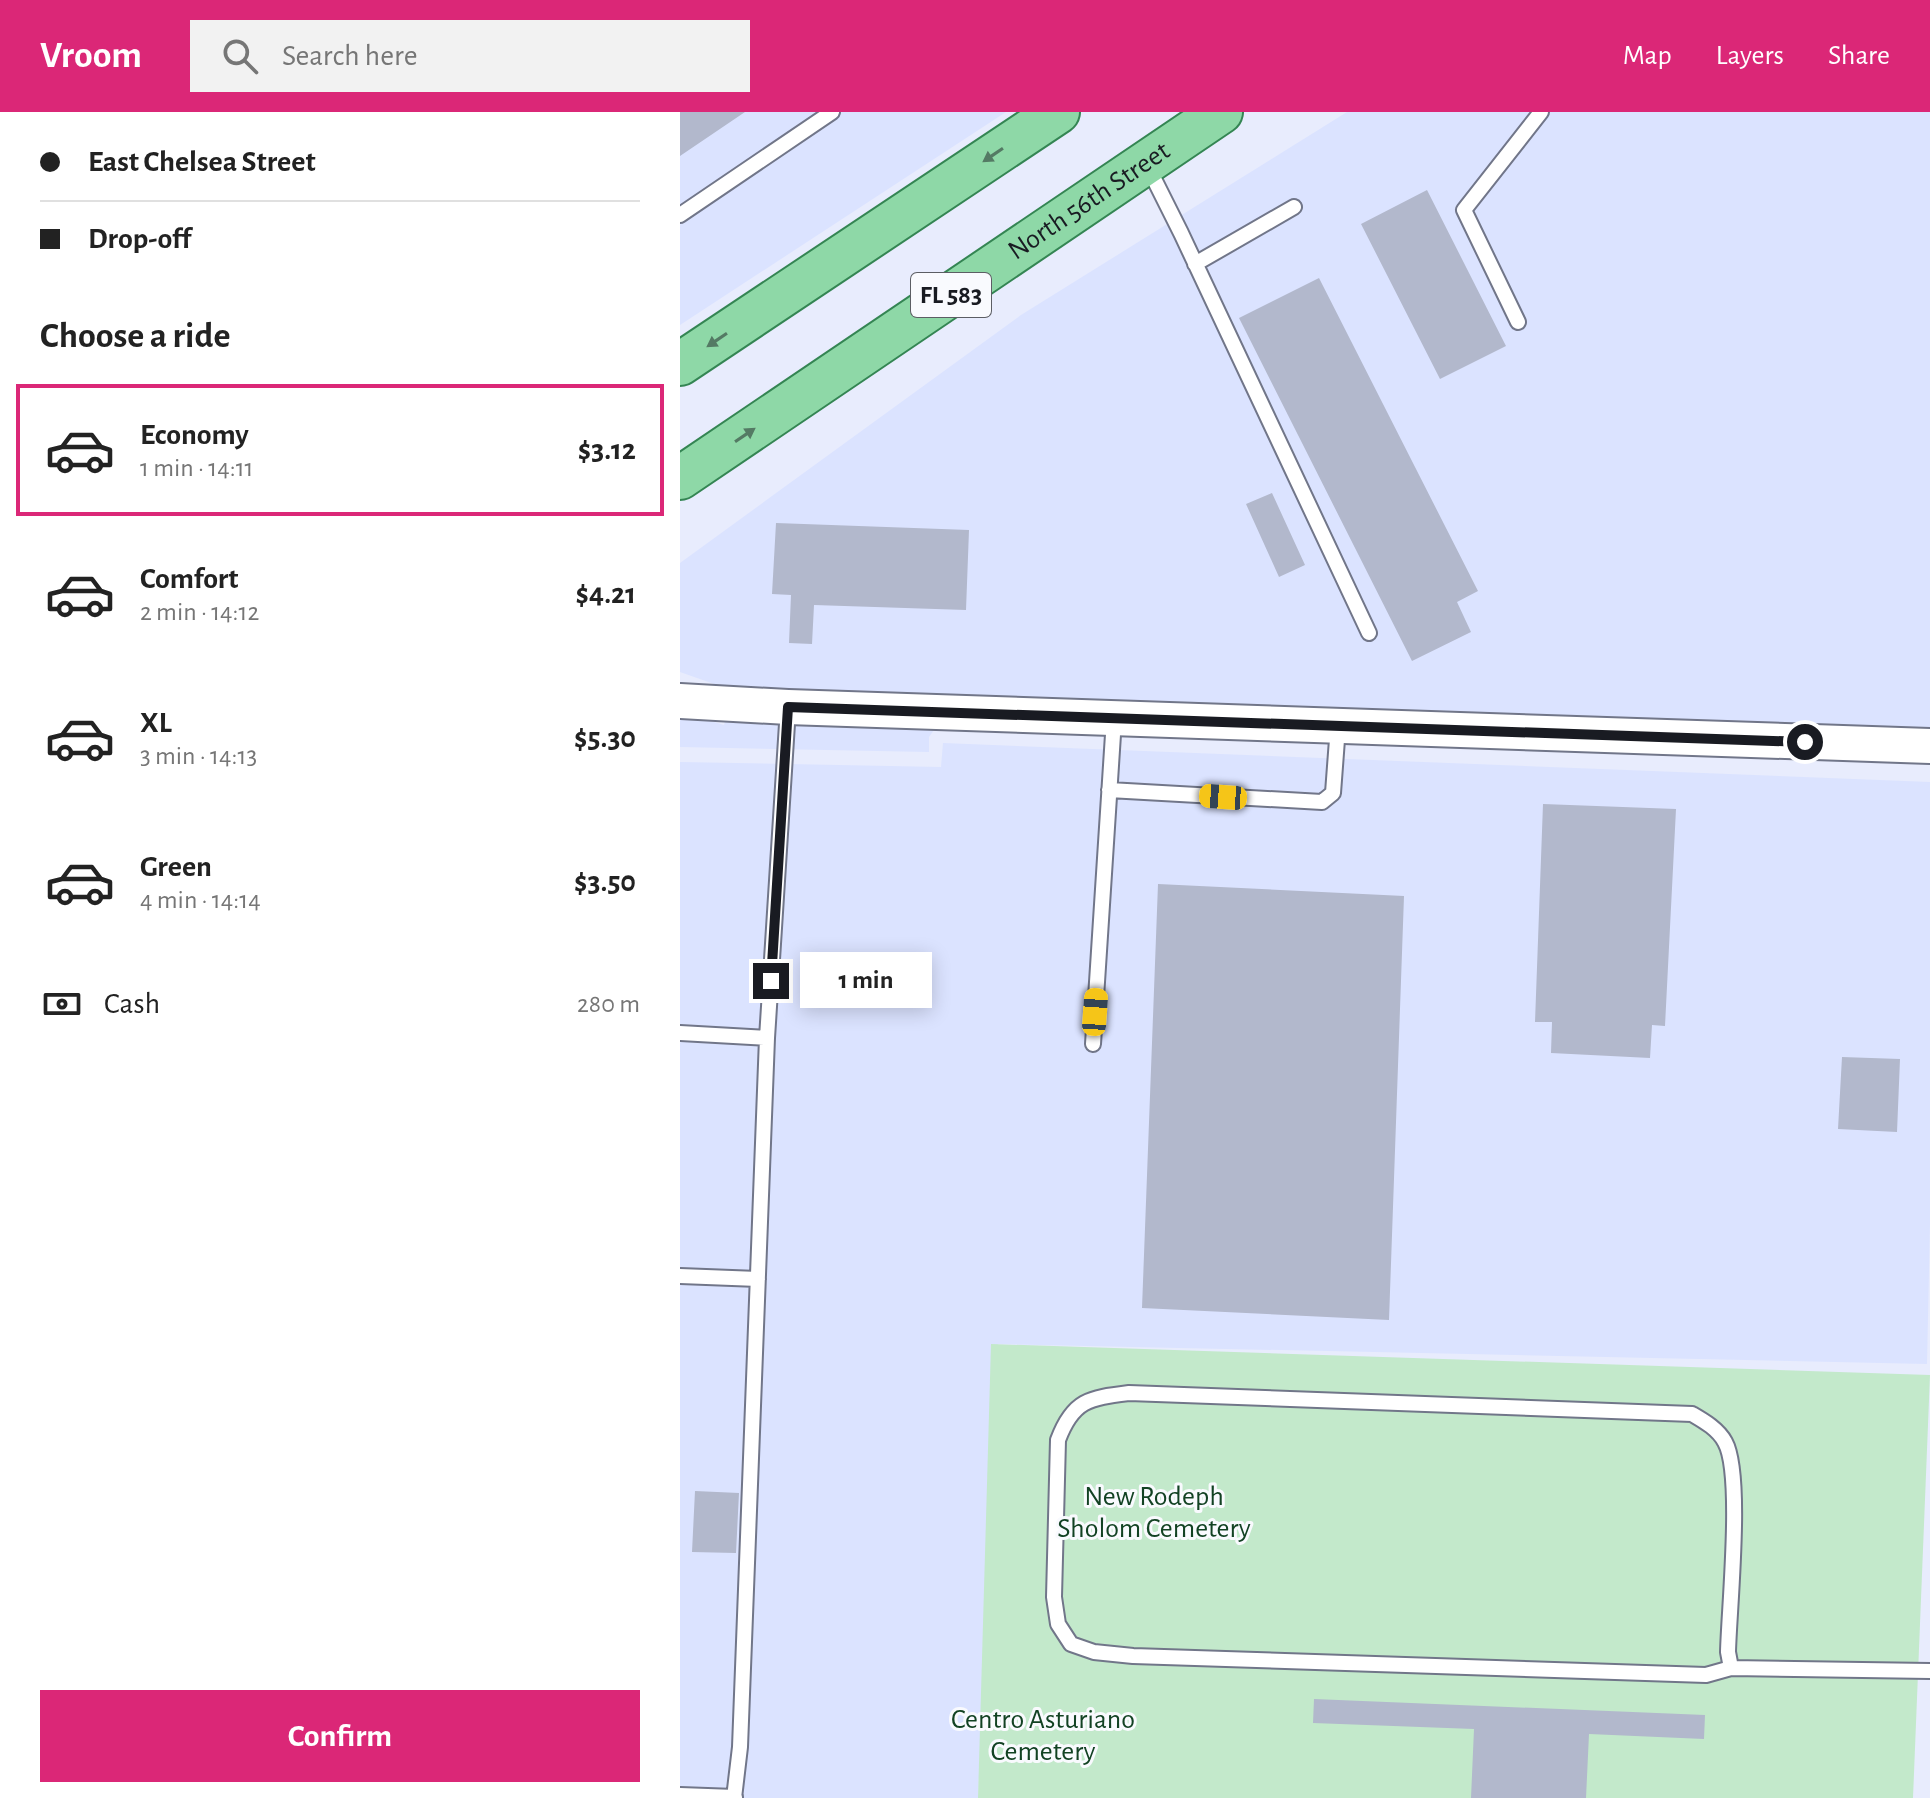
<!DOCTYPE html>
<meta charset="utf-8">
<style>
body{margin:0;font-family:"Alegreya Sans",sans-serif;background:#f2f2f2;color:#222;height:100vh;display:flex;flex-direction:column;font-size:30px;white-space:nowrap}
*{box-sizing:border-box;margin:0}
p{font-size:26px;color:#767676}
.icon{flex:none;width:44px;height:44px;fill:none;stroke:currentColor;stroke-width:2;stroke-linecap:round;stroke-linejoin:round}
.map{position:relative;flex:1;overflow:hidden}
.side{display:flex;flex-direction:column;background:#fff;width:680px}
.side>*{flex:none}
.hud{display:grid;align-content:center;height:176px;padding:0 40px;background:#fff}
.end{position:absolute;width:36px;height:36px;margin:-18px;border:10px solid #191b22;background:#fff;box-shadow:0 0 0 4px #fff}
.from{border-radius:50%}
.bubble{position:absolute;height:56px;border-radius:0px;background:#fff;box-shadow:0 4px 20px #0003;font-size:26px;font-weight:700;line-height:56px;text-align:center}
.car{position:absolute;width:24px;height:48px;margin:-24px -12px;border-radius:10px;box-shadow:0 0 6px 2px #0007;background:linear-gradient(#f5c518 24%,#345 0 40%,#f5c518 0 76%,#345 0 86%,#f5c518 0)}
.hud b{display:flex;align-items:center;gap:28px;height:76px;font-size:30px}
.hud b+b{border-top:2px solid #e0e0e0}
.hud i{width:20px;height:20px;background:#222}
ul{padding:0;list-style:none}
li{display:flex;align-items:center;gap:24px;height:132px;margin:0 16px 12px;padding:0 24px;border:4px solid transparent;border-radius:0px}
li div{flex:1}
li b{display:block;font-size:30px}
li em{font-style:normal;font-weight:700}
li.active{border-color:#db2777}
li>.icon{width:72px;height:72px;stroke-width:1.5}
h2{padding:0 40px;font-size:36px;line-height:96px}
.pay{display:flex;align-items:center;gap:20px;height:88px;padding:0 40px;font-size:30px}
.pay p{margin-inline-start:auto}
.action{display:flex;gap:16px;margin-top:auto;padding:16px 40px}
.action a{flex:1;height:92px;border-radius:0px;background:#db2777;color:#fff;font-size:32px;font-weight:700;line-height:92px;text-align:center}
header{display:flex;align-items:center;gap:48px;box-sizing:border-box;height:112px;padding:0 40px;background:#db2777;color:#fff}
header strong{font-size:38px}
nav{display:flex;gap:44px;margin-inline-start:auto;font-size:28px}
.search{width:560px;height:72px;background:#f2f2f2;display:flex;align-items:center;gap:20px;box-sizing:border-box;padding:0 28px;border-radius:0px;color:#767676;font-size:30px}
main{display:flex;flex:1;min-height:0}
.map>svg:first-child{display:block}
</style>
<header>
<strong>Vroom</strong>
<div class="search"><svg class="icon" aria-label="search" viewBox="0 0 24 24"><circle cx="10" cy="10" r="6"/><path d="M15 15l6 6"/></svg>Search here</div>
<nav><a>Map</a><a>Layers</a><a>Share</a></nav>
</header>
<main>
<section class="side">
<div class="hud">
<b><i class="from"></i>East Chelsea Street</b>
<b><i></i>Drop-off</b>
</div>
<h2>Choose a ride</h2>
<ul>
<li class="active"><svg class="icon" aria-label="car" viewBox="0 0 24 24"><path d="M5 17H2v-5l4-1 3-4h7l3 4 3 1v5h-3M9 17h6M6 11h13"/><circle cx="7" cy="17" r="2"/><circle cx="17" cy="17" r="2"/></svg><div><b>Economy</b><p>1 min · 14:11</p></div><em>$3.12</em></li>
<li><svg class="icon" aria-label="car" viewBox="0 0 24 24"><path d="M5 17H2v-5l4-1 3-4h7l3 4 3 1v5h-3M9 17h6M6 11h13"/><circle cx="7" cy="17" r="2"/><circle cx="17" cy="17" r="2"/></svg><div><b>Comfort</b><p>2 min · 14:12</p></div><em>$4.21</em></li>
<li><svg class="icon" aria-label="car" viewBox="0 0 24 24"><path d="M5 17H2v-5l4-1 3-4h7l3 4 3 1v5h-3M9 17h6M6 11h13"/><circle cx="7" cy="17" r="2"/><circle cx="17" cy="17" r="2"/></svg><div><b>XL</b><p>3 min · 14:13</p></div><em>$5.30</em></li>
<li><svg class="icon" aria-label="car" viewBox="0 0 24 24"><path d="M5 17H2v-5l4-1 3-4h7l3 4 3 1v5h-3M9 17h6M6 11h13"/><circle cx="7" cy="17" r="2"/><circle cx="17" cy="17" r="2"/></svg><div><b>Green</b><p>4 min · 14:14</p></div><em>$3.50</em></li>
</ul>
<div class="pay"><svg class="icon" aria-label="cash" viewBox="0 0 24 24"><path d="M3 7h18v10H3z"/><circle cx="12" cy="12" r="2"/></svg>Cash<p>280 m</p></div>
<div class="action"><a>Confirm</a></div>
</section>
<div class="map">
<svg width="1250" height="1686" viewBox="0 0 1250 1686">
<rect width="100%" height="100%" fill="#e8ecfd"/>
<path fill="#dbe3ff" d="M0,0H326L0,213Z
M667,0H1250V616L110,577L37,573L0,560V451L341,203Z
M0,607L31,609L44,613L45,610L254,618L249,625V640L0,635Z
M263,631L1250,670V1112L1247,1252L318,1232L298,1686H0V650L261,655Z"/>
<path fill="#c3e9cb" d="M311,1232L1250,1263L1233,1686H298Z"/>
<path fill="#b2b8cc" d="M0,0H65L0,44Z
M747,78L826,234L760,267L681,112Z
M639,166L798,479L777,490L791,520L732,549L559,206Z
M592,381L625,453L599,465L566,392Z
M96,411L289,418L286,498L134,493L132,532L109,531L111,483L92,482Z
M863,692L996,697L985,914L972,913L970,946L871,941L872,910H855Z
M478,772L724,784L709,1208L462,1196Z
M1162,945L1220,947L1217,1020L1158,1017Z
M15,1379L59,1381L56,1441L12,1440Z
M634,1587L1025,1603L1024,1627L909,1622L906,1686H791L794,1617L633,1611Z"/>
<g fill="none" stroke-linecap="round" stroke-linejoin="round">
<g stroke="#717689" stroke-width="18">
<path id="service" d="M468,55L501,121L689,521
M0,103L152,0
M515,152L614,95
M838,210L784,98L861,0
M429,678L642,690L653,681L658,614
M0,921L87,926
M413,932L434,607
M0,1164L78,1167
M1051,1556L1048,1540C1049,1496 1063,1362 1045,1330C1038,1317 1024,1309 1012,1302L449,1281C409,1286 393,1288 378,1328L374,1485L378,1512L391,1532L414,1540L453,1544L1026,1563L1051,1556L1250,1559
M0,1683L55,1685
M54,1686L60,1635L87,926L108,596"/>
</g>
<g stroke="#717689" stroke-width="38">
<path id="tertiary" d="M0,589L108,595L1250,634"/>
</g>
<g stroke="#348553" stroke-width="46">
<g id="primary">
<path d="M0,252L378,0"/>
<path id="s1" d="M0,366L541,0"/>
</g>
</g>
<use href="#service" stroke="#fff" stroke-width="14"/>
<use href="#tertiary" stroke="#fff" stroke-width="34"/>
<use href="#primary" stroke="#8ed8a7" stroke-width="42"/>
</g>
<defs><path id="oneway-solid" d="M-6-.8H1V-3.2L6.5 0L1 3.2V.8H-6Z" transform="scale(2)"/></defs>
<g fill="#547a64">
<use href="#oneway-solid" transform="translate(313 43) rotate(146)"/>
<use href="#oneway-solid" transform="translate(37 228) rotate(146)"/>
<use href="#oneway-solid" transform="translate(65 323) rotate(-34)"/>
</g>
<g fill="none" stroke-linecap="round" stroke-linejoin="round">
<path stroke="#191b22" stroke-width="10" d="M91,869L108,595L1125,630"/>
</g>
<g text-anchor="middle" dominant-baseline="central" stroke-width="6" stroke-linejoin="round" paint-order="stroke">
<rect fill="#f9fafe" stroke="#5c5e64" stroke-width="2" x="231" y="161" width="80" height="44" rx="6"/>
<g font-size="26" font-weight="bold" fill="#191b22">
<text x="271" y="183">FL 583</text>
</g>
<g font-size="28" fill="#191b22" stroke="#f9fafe">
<text stroke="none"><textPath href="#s1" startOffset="494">North 56th Street</textPath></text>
</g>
<g font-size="28" fill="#124223" stroke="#f9fafe">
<text x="474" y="1385">New Rodeph<tspan x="474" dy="32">Sholom Cemetery</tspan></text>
<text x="363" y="1608">Centro Asturiano<tspan x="363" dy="32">Cemetery</tspan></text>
</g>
</g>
</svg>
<i class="end from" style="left:1125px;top:630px"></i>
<i class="end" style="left:91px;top:869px"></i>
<div class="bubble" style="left:120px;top:840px;width:132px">1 min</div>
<i class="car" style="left:543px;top:685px;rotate:274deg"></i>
<i class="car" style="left:415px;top:900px;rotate:4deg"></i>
</div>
</main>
